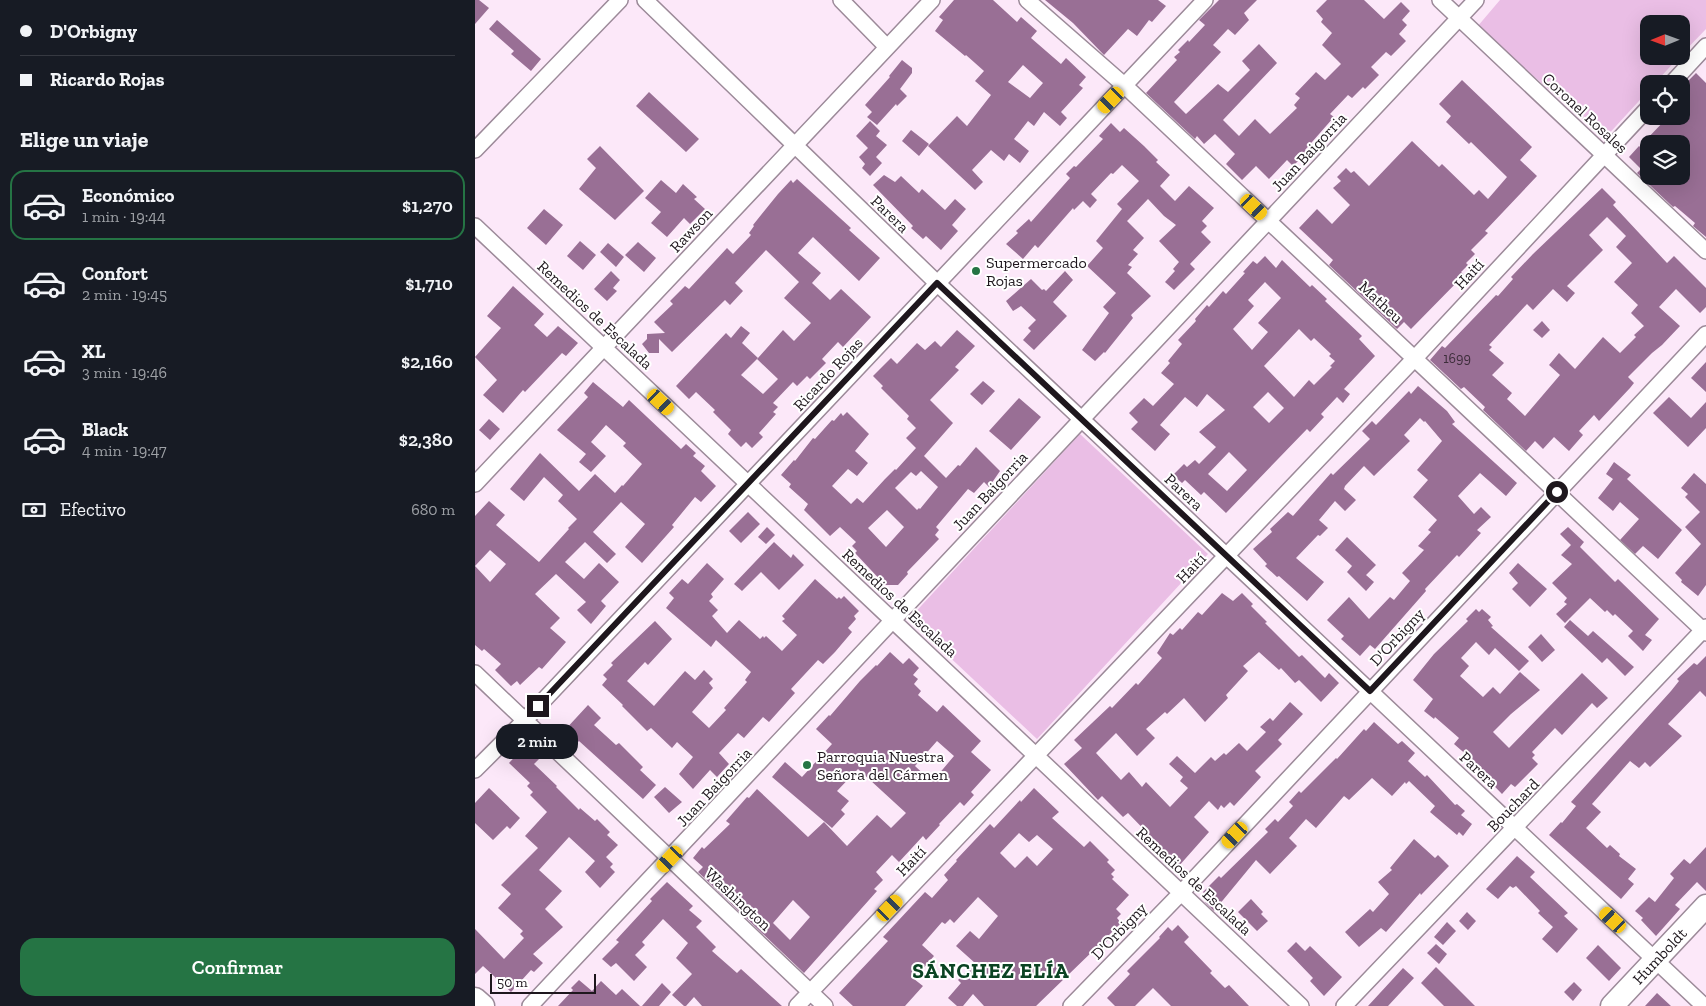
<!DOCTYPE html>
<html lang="es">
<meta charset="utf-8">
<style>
body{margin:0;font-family:"Zilla Slab",serif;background:#242831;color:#f1f3f6;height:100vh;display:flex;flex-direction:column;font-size:19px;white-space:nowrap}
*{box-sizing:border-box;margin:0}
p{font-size:16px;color:#9ea1a6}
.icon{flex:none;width:28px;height:28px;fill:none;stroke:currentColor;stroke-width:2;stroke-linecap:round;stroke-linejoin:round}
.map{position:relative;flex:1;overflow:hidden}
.side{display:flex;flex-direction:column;background:#171b24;width:475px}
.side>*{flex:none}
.hud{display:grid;align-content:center;height:110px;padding:0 20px;background:#171b24}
.needle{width:32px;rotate:269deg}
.tools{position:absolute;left:1165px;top:15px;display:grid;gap:10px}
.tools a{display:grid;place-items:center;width:50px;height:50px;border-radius:10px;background:#171b24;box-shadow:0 5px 20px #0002;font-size:25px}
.scale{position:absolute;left:15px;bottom:12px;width:106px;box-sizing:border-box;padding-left:5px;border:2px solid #1e171d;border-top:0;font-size:14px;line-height:18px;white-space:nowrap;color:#1e171d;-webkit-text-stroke:4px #fff;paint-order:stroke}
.end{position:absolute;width:22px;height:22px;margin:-11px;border:6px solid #1e171d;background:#fff;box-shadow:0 0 0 2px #fff}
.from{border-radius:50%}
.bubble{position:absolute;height:35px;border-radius:15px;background:#171b24;box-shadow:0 5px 20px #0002;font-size:16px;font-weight:600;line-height:35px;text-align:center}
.car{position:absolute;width:15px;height:30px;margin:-15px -8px;border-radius:6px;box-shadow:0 0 4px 1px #0007;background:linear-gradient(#f5c518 24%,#345 0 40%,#f5c518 0 76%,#345 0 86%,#f5c518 0)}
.hud b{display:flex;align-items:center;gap:18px;height:48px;font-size:19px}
.hud b+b{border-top:1px solid #363941}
.hud i{width:12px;height:12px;background:#f1f3f6}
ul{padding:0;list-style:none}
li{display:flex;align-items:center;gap:15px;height:70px;margin:0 10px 8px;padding:0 10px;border:2px solid transparent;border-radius:15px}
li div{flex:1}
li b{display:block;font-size:19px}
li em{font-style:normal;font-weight:600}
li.on{border-color:#257444}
li>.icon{width:45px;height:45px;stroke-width:1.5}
h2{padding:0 20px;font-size:22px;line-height:60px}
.pay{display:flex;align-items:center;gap:12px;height:55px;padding:0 20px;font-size:19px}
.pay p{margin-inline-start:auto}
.primary-button{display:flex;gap:10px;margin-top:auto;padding:10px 20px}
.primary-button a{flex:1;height:58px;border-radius:15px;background:#257444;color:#fff;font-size:20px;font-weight:600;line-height:58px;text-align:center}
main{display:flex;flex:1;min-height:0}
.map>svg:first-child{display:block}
</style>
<main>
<section class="side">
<div class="hud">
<b><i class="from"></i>D'Orbigny</b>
<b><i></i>Ricardo Rojas</b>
</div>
<h2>Elige un viaje</h2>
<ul>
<li class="on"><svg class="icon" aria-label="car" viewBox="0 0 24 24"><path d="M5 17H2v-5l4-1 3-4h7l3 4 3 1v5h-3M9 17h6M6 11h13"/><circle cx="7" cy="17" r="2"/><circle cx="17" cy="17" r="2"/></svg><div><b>Económico</b><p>1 min · 19:44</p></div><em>$1,270</em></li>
<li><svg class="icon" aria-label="car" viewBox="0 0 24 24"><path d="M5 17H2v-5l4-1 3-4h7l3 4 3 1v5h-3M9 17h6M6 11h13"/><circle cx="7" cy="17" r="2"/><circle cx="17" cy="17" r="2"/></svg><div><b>Confort</b><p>2 min · 19:45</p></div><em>$1,710</em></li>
<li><svg class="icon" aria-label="car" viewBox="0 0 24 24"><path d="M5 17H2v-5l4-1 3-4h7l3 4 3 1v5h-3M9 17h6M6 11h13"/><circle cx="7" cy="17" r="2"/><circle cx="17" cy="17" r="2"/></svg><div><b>XL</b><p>3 min · 19:46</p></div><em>$2,160</em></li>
<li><svg class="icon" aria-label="car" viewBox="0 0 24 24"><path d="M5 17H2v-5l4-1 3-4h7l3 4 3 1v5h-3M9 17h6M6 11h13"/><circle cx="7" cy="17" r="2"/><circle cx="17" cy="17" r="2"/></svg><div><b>Black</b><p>4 min · 19:47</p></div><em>$2,380</em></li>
</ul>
<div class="pay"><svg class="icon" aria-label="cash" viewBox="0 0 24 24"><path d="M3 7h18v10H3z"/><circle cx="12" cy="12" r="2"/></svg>Efectivo<p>680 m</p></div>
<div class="primary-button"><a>Confirmar</a></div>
</section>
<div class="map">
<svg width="1231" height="1006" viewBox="0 0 1231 1006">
<rect width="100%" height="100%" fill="#fce8f9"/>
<path fill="#eabee5" d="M1025,0H1231V29L1206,55V24H1174V56H1205L1179,84H1174V90L1130,138L1002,27Z
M605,434L733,554L562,739L434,619Z"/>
<path fill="#996f95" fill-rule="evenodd" d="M0,0H4L14,8L0,24Z
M479,0H518L542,22L546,17L562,31L556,38L586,64L591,58L611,77L604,85L608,88L586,112L592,118L585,126L569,112L559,126L553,121L539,139L554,151L545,163L534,154L529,161L516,150L497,170L508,182L500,190L453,146L482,116L492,126L516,95L500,81L509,71L491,55L490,56L460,31L468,20L464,17ZM548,65L568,83L555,98L533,82Z
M570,0H683L691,6L677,22L674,20L662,36L653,29L629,55L598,23Z
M744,0H782L769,13L774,20L760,35L753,29L738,45L746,52L699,102L711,114L743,84L753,92L775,70L767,61L784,44L802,63L748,120L764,136L780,119L795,134L822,108L819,105L825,98L820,94L841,72L850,80L866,64L847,45L857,33L846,22L848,19L841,11L852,0H889L909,19L926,2L935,11L927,20L932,25L924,34L931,41L916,56L911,52L896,67L904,75L890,89L888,87L877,98L873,95L855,114L859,117L830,150L832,152L818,166L812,160L794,179L781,166L767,180L751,164L760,154L740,134L729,144L722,136L720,139L671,93L702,60L699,57L705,52L703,50L713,40L714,42L730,25L724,20Z
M22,20L66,59L56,71L36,54L39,51L14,29Z
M427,60L437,68V73L425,89L432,96L422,106L421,104L402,125L392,117L397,112L390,105L415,77L414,76Z
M1221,73L1231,83V237L1218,226L1220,223L1200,206L1198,207L1162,173L1166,169L1154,157L1164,146L1174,155V176H1180L1189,185L1197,176H1206V144H1167L1194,116H1206V88Z
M987,80L1057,147L1045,160L1062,176L1010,231L1013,233L996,250L1000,254L991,263L993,265L986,272L989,275L936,329L929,322L922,329L854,265L858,260L824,228L842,209L857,224L875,205L858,188L866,181L862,177L871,168L876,173L879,171L894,186L937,141L964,167L967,164L999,195L1004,190L1013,199L1032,177L996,142L994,144L971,122L976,116L964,104Z
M174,92L224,139L211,152L161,106Z
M395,121L405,131L401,136L412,145L401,157L407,163L395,176L387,168L390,164L384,157L393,148L381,136Z
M636,123L645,132L649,128L669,146L683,160L681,162L695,175L685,186L700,201L714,186L739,208L727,221L732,226L726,232L736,242L715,264L720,269L699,290L690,282L700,271L698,269L704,262L684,241L701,225L689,216L673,199L655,218L652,221L669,238L658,250L663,254L653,265L657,267L652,273L676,296L656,315L658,318L630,353L629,352L620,361L607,350L634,313L628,307L641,293L612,266L628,248L621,241L647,209L642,204L664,181L647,165L638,174L636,173L616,194L622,200L615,208L608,201L599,210L598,208L563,248L560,245L548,259L531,244L543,233L541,231L554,219L556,222L595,178L591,174L599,166L601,167L628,139L624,136Z
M436,130L454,144L444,156L427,141Z
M125,146L169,191L140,220L104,189L121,168L112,159Z
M409,175L420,182L426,176L444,193L447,189L470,210L480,199L491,209L477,225L483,231L466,250L451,236L448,239L436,228L438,226L398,185Z
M322,179L376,228L374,230L405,258L384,281L338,237L323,253L346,273L337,283L355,300L366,289L396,317L368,347L363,342L347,359L351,363L335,379L332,376L322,386L318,382L298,403L303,407L298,412L301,414L284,433L288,437L277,448L271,442L266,447L253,434L256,430L238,412L240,410L221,392L214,399L201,386L251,333L256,338L266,326L275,333L267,343L283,358L308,330L319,341L336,323L309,298L324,282L291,250L260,283L268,291L255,305L250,300L197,352L184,339V353H174L167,344L172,339V334L190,333L179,322L198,304L195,301L210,286L214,289L252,248L258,254L276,235L274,233L279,226L278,225L303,194L316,180L318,183ZM283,358L282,359L303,379L288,394L266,375Z
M186,180L201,193L208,184L222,197L219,199L230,209L215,224L209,218L192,237L176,223L186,212L170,198Z
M1127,188L1141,202L1138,205L1192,263L1199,256L1231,288V307L1225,313L1201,289L1184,307L1205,326L1187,345L1177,353L1153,377L1159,383L1155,388L1124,421L1119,415L1104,431L1108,435L1094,451L1079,437L1068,449L1060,441L1051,451L1008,410L1010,407L989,387L986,389L955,360L967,346L970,348L1021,295L1023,296L1038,279L1036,277L1058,254ZM1132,217L1151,236L1141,247L1157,263L1139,282L1163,305L1156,313L1169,326L1159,335L1161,337L1145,353L1128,337L1100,369L1084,353L1074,365L1085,375L1050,416L1032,399L1037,393L1017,375L1029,363L1014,350L1017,347L1014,345L1052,304L1058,310L1078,289L1092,302L1100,293L1092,286L1128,250L1114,235Z
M69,209L88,225L71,245L52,228Z
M105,241L121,255L108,270L92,256Z
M163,242L181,258L169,272L150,255Z
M133,243L149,257L141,267L125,252Z
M790,256L801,268L807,260L835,287L837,285L852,299L850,301L887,336L884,339L900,356L869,389L875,394L868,403L862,397L846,414L849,417L835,432L832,429L751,513L729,492L726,495L710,480L707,483L698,475L709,464L712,467L720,460L724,464L741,447L724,432L750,410L732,394L722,407L710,397L685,425L695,434L680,451L656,429L663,422L654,413L669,398L678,406L699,384L686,373L695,363L693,361L707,344L703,340L721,321L720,319L732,305L734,307L748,291L751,294L770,273L768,272L778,261L782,264ZM790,282L806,298L783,323L793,332L777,350L758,329L779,306L773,300ZM824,329L836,341L839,338L856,354L854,356L860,361L855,366L857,367L839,385L834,380L819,397L789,366ZM793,392L809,408L794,423L778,407ZM754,452L772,470L752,491L733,474Z
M136,271L145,280L138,288L142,291L132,301L119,289Z
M590,271L598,280L578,302L592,316L559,350L548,340L556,331L553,328L561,320L546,306L538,311L531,301L556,279L567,290L569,289L571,291Z
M38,286L69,314L59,325L72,337L83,326L103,343L91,356L87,353L50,392L48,390L28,413L8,395L22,380L0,357L26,328L12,316Z
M1067,321L1075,330L1067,338L1058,330Z
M482,330L500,346L480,367L484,370L455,400L478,423L449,456L471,478L483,465L485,466L501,447L525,471L514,487L509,482L499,493L493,489L461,527L464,530L460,535L464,539L432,572L433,574L423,585H410L380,553L382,551L377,546L381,542L365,527L355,536L329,510L333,504L314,487L316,484L306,475L319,460L320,461L338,438L340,439L357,420L359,421L366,413L368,416L372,412L394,434L380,451L393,463L382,476L373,469L357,486L376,504L382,498L388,503L410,479L420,469L421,470L441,448L431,438L441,428L432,419L434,416L406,388L408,386L398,376L416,358L422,364L442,343L450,350L460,341L466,347ZM446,471L463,487L445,509L444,508L442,510L420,488L436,472L441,476ZM412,510L429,527L411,547L393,528Z
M1231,362V392L1216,378Z
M508,381L520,391L507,405L495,394Z
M118,382L148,407L154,400L206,449L211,444L221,453L218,456L230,466L226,471L241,486L226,502L220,497L197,525L199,527L167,563L150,547L170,524L146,502L118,532L141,554L132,563L110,542L90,562L109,579L124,563L144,582L126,601L131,606L116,624L102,610L111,602L81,574L60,594L85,618L75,628L91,642L67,669L64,667L45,685L42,681L36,686L20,670L26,664L9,649L7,651L0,645V566L15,582L31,564L15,550L0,566V516L14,501L30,515L21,525L64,562L94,529L93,528L102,519L83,501L88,495L69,477L49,501L35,489L65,453L104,491L120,474L140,493L147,485L148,486L167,464L148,446L151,443L131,425L116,442L131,456L116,472L104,462L111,454L82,430L113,397L109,393Z
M943,386L972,411L980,422L977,424L1042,483L1031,496L1005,473L983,496L999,514L1006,507L1016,517L1002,530L1006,533L984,557L982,555L950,589L951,591L900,649L895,645L885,656L866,639L869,636L852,620L874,597L894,619L915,597L919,600L935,581L927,573L949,550L943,546L956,532L953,530L962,520L938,497L953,480L942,470L967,441L950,421L949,422L945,418L929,435L935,441L899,476L889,466L870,486L869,489L881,500L870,511L860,501L844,520L853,528L845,536L843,535L821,558L849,582L832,601L804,576L802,577L790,566L792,564L778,549L797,532L795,529L813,512L818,516L856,473L858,475L895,439L887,431L897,421L901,425L934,391L936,394Z
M1194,397L1216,418L1231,402V428L1213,447L1178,413Z
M544,398L566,417L536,450L514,431Z
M14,419L25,429L15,440L4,430Z
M1139,462L1156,475L1152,479L1207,530L1183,559L1168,546L1160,554L1145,540L1164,519L1145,502L1138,511L1123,498L1138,479L1131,474Z
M1219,473L1231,484V585L1223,596L1206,582L1207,580L1200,573L1226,544L1210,527L1225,512L1210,497L1213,494L1206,488Z
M273,512L285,524L266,543L254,531Z
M292,527L300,535L291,544L283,537Z
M1093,527L1109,542L1105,547L1140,582L1143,579L1184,619L1170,635L1177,640L1168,651L1153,636L1158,631L1140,614L1138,616L1132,610L1130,612L1115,598L1090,623L1081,614L1092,604L1089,602L1092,598L1077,583L1097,564L1086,555L1096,545L1085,534Z
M872,537L901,565L891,575L899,582L891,591L872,572L877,566L860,550Z
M299,542L316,558L318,554L329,565L304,590L286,572L267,591L259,584Z
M232,563L249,579L236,594L238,597L234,601L243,610L237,616L252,633L264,620L285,639L288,636L289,638L291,636L307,651L322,635L307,621L310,619L307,616L340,579L362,599L364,597L366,599L369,596L384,611L379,616L381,619L373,628L377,632L360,652L348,664L343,660L316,689L320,693L294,722L288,717L269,738L263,733L244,753L254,764L242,777L235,770L218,789L204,774L218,757L202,742L197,748L176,728L172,731L147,706L148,705L127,685L132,679L128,675L138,665L136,663L180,621L197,639L173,665L170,662L152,681L179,706L210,671L220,680L229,670L238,679L234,683L238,688L217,712L234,728L251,710L249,708L272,682L270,680L276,672L241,640L236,647L191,608L199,598L194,593L207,579L213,584Z
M1043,563L1072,589L1055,607L1037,589L1043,583L1034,573Z
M747,593L758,601L767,593L778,604L776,606L792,622L790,623L824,657L827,655L850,678L854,673L864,683L846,702L824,680L820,683L806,668L804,670L784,652L768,666L773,671L751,695L753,698L730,722L709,698L692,714L690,712L671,729L680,738L662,756L641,733L621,753L646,780L654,772L667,787L671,782L695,807L713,788L705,781L708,777L694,764L702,756L720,773L736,757L740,761L749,753L751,755L764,743L772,751L791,732L785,727L795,718L798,721L815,702L828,714L803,740L807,744L780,771L786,777L759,806L755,802L749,808L746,805L743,810L734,801L719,817L734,832L703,867L681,848L683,844L653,813L648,817L627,796L623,800L589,764L607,748L599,740L635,706L637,708L661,683L663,685L687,658L682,653L695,633L698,635L705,628L707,630L723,612L727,615Z
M1001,609L1004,612L1007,609L1016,617L1013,620L1018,626L1016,627L1054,661L1044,671L1020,648L1014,655L1001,642L986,658L994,666L985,676L1008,697L1018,687L1025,694L1045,672L1065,690L1036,714L1018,732L1034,748L1107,673L1133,698L1122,708L1117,703L1087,735L1080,728L1057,752L1060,755L1057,758L1063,764L1040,787L1036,784L1027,794L993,759L994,757L979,744L984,738L960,717L959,719L949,711L958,699L938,680L959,654L993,621L991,619Z
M1095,620L1113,636L1118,631L1159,667L1150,676L1132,658L1127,663L1089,627Z
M1066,634L1080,650L1067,662L1053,647Z
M415,652L428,664L434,658L444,668L438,675L443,679L439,684L446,691L443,695L462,712L468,705L506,741L496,752L516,770L496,792L499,795L489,806L485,802L464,824L465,825L451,840L448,836L424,862L417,855L401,872L408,880L399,889L402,891L329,973L223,872L228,867L218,858L227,847L229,849L255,824L251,821L272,797L274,798L282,789L333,837L349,822L372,846L402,815L416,828L431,813L383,769L362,791L374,801L366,810L370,814L357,828L297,777L310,762L327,777L357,744L341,729L354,715L355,716L385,681L401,665L402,666ZM462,741L479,756L457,782L440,766ZM318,900L335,917L315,940L298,923Z
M1231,656V697L1225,691L1193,724L1207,736L1175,767L1170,762L1164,768L1155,761L1117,804L1126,812L1111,828L1132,848L1135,845L1145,854L1144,856L1161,869L1153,879L1159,884L1146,899L1074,835L1086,822L1087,823L1101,806L1096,802L1196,691L1204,681L1202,679L1219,663L1222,665Z
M113,705L126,718L119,725L141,745L144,743L168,767L165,770L181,785L168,799L104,741L102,743L89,731Z
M899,722L923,744L927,741L940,753L933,761L950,777L952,775L980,805L982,804L990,811L986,815L997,824L988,836L984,832L982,835L955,812L960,806L934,781L931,784L930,782L917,796L897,778L874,800L869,796L841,828L831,819L814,838L822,846L795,874L781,860L739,911L730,902L734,898L728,892L744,876L746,878L793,832L790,829L800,819L803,822L818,806L814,802L824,791L826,793L861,758L862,759L889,729L891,731Z
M50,746L64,759L59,764L82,786L81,787L104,810L105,808L120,821L122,819L135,832L132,835L143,845L131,857L138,864L135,867L140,872L125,888L110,872L120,861L94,837L64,870L87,891L70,909L88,927L58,954L68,963L59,972L56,970L36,992L8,966L0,974V929L29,959L49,938L45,934L48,931L23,908L36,894L26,885L63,848L50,836L72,812L55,795L58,792L52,786L55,783L34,763Z
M190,787L207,802L194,813L179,797Z
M14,788L45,818L35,829L32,826L18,840L0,823V803Z
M559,788L584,812L577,818L609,847L615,841L634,860L632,862L640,870L636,874L639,877L637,879L654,895L641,909L646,914L642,918L646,923L634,935L636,937L624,949L622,947L561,1006H509L498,994L488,1006H482L473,998L486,983L483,980L500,963L481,946L495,931L504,939L523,916L503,897L479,923L475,919L470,924L467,922L447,945L459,956L439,979L448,986L430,1006H378L364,993L413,941L408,937L450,892L457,898L473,880L469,875L482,861L481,860L515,824L519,828L545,800L546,802ZM544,833L554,842L562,835L578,849L562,866L552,856L540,868L525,853Z
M939,839L960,858L963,855L974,866L946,895L945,893L911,932L906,928L884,947L870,932L895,909L898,912L914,894L903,882L917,870L915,868Z
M1231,847V891L1222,882L1200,905L1205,909L1181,936L1166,920L1168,918L1160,911L1174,897L1180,902L1199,878L1195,874L1209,859L1215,864Z
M1042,856L1060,872L1055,877L1093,913L1089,916L1103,929L1082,953L1067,939L1078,927L1063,913L1065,911L1041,886L1038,888L1035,886L1023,899L1011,889Z
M192,882L218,906L214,910L227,921L221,927L241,947L237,951L262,973L266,969L307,1006H227L219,997L211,1006H209L197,995L217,974L201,958L213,943L188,919L167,942L170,945L160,955L172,967L159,981L141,963L136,967L127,959L144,942L141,940L177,901L175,899Z
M776,899L788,912L786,914L793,921L782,931L763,912Z
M992,912L1001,921L993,930L984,921Z
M972,922L981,931L968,945L959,937Z
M703,925L714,937L709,942L737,971L735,973L750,988L754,985L774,1006H696L678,988L660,1006H640L632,998L655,974L652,971L685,938L684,937L693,927L697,931Z
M821,942L830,951L835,946L867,977L849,996L835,981L838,978L812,951Z
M961,944L972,954L964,964L952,953Z
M1123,945L1146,968L1134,981L1111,958Z
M961,967L1000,1006H969L946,983Z
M928,968L939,978L913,1006H893Z
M104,980L117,991L126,981L141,995L147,989L165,1006H83L98,990L96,988Z
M1099,982L1107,990L1098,1001L1089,992Z
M187,983L196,992L184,1006H167Z
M1182,993L1196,1006H1170Z"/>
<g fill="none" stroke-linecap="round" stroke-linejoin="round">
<g stroke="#9c8a99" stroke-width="18">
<path id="minor" d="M170,0L462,283L1229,1006
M366,0L412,47
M552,0L649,85L1231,633
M965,0L1231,251
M1196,84L1231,46
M0,150L145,0
M0,226L826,1006
M0,484L457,0
M0,673L350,1006
M0,770L50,720L730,0
M55,1006L1001,0
M322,1006L940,358L1174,107
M596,1006L706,893L1231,334
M869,1006L1231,627"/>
</g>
<g stroke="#9c8a99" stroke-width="25">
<g id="secondary">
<path d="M0,999L8,1006"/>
<path id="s1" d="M1137,1006L1231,906"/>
</g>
</g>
<use href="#minor" stroke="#fff" stroke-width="15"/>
<use href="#secondary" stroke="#fff" stroke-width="22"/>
</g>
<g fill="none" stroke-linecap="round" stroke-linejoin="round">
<path stroke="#1e171d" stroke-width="6" d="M63,706L462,283L895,691L1082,492"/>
</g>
<g fill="#257444" stroke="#fff" stroke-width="2">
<circle cx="501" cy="271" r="5"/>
<circle cx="332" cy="765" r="5"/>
</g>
<g text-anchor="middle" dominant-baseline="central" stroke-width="4" stroke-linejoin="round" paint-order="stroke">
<g font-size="14" fill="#3d2d3b">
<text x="982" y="358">1699</text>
</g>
<g font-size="16" fill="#1e171d" stroke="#fff">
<text transform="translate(1110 113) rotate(43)">Coronel Rosales</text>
<text transform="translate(834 152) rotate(-47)">Juan Baigorria</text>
<text transform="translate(415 214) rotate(44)">Parera</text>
<text transform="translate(216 230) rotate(-47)">Rawson</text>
<text transform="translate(994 274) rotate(-47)">Haití</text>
<text transform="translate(906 302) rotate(43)">Matheu</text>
<text transform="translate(120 315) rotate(43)">Remedios de Escalada</text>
<text transform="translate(353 374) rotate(-47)">Ricardo Rojas</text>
<text transform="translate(515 491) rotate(-47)">Juan Baigorria</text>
<text transform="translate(709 492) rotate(43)">Parera</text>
<text transform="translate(716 568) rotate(-46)">Haití</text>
<text transform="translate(425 603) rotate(43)">Remedios de Escalada</text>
<text transform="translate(922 637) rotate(-47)">D'Orbigny</text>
<text transform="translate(1004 770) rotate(43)">Parera</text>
<text transform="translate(239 787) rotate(-47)">Juan Baigorria</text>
<text transform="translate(1038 805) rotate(-46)">Bouchard</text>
<text transform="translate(436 861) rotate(-46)">Haití</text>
<text transform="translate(719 881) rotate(43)">Remedios de Escalada</text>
<text transform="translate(263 899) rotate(43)">Washington</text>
<text transform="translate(644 931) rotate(-46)">D'Orbigny</text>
<text stroke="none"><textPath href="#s1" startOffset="69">Humboldt</textPath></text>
</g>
<g font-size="16" fill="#1e171d" stroke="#fff" text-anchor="start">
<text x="511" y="262">Supermercado<tspan x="511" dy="18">Rojas</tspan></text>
<text x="342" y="756">Parroquia Nuestra<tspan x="342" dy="18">Señora del Cármen</tspan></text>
</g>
<g font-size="21" font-weight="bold" letter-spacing="1" fill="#0b4423" stroke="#fff">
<text x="516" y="970">SÁNCHEZ ELÍA</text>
</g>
</g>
</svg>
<div class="tools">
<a><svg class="needle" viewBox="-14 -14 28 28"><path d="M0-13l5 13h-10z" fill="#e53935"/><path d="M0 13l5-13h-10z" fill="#9ea1a6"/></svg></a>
<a><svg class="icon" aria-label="locate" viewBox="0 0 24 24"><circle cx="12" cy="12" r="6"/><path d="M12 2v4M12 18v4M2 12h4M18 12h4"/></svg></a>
<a><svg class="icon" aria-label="layers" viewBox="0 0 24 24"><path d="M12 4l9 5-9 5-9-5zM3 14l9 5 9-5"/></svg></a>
</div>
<div class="scale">50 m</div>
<i class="end from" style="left:1082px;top:492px"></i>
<i class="end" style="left:63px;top:706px"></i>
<div class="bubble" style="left:21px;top:724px;width:82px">2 min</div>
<i class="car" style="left:636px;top:100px;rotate:224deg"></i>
<i class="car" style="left:779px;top:207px;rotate:133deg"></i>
<i class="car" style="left:186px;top:402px;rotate:133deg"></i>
<i class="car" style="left:760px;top:835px;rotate:223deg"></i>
<i class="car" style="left:195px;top:859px;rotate:223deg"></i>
<i class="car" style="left:415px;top:908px;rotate:44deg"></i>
<i class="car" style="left:1138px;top:920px;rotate:313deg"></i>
</div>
</main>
